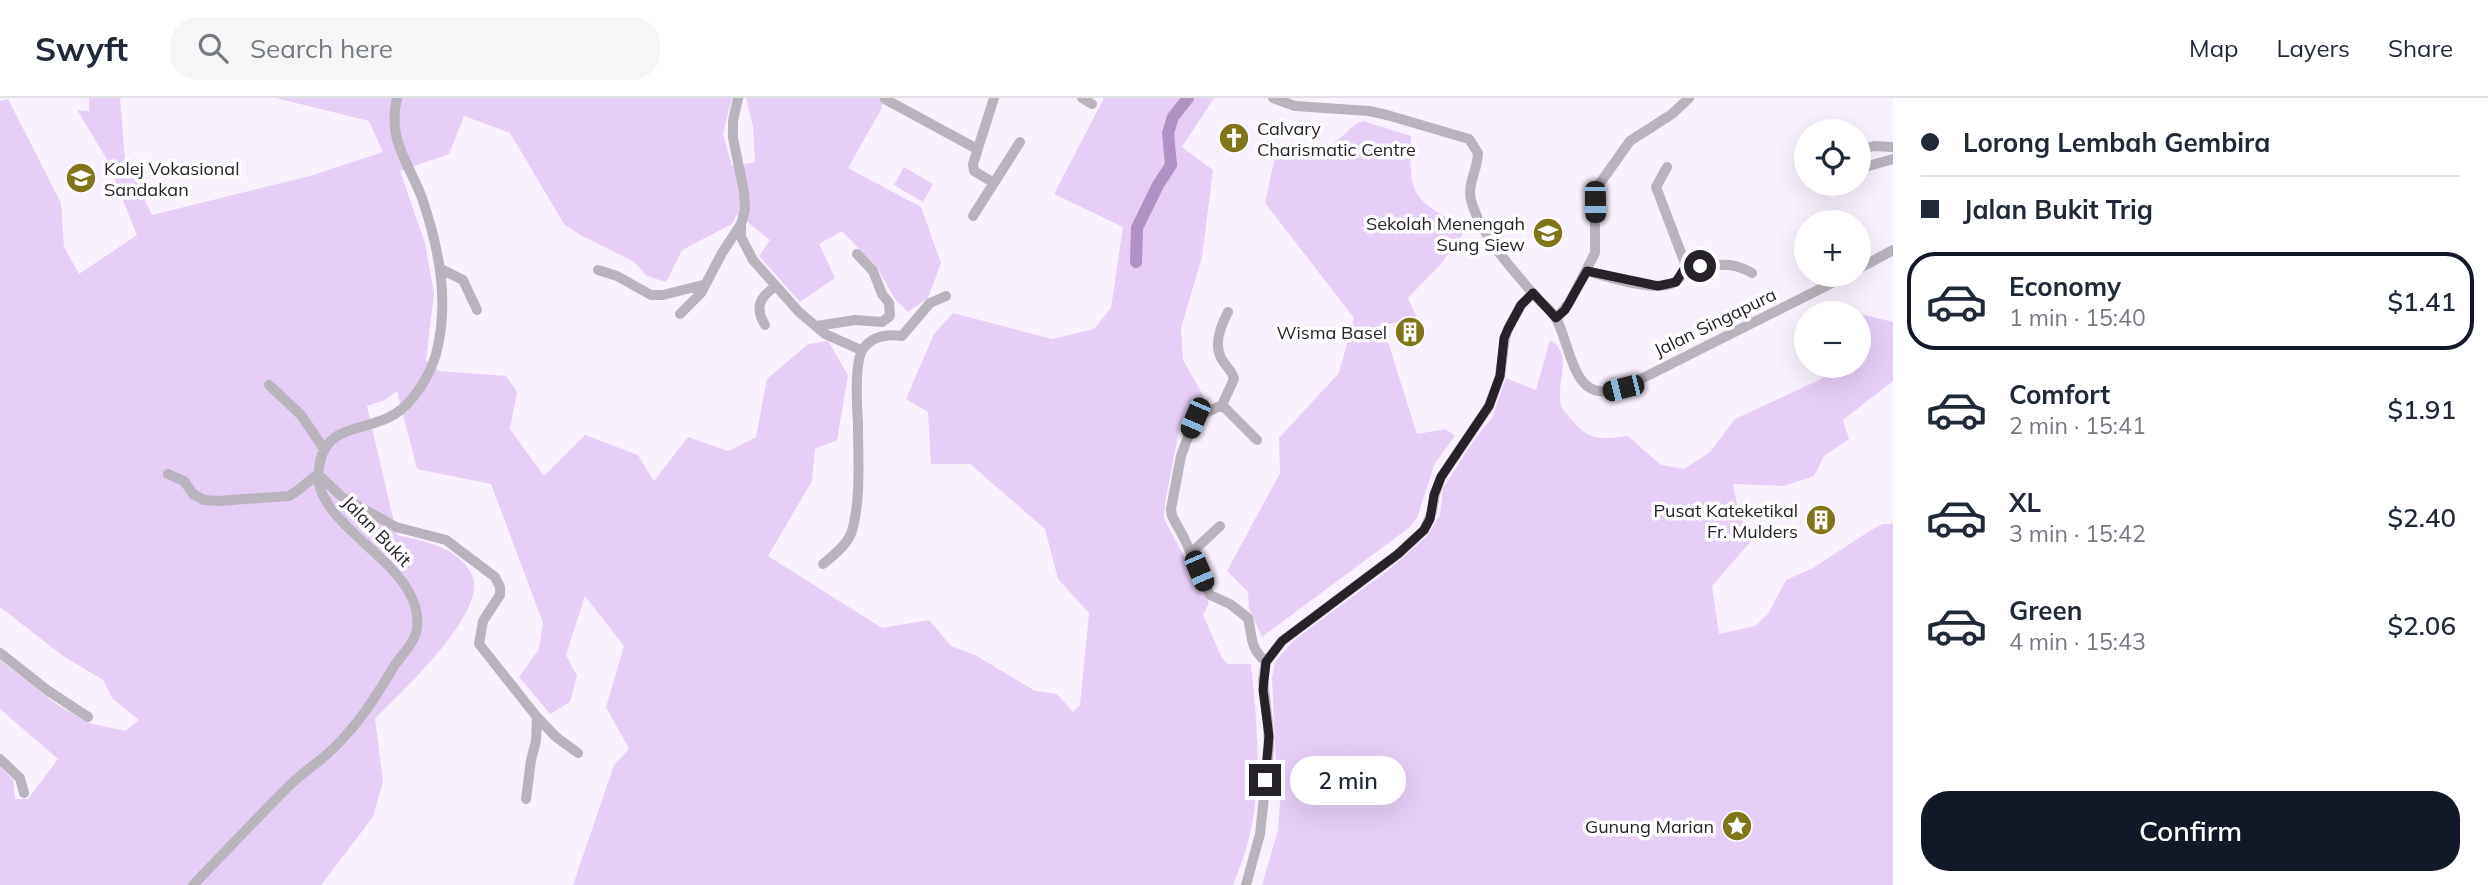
<!DOCTYPE html>
<meta charset="utf-8">
<style>
body{margin:0;font-family:Mulish,sans-serif;background:#f6f6f7;color:#1f2937;height:100vh;display:flex;flex-direction:column;font-size:26px;white-space:nowrap}
*{box-sizing:border-box;margin:0}
p{font-size:23px;color:#747a83}
.icon{flex:none;width:38px;height:38px;fill:none;stroke:currentColor;stroke-width:2;stroke-linecap:round;stroke-linejoin:round}
.map{position:relative;flex:1;overflow:hidden}
.panel{display:flex;flex-direction:column;background:#fff;width:595px}
.panel>*{flex:none}
.banner{display:grid;align-content:center;height:154px;padding:0 28px;background:#fff}
.tools{position:absolute;left:1794px;top:21px;display:grid;gap:14px}
.tools a{display:grid;place-items:center;width:77px;height:77px;border-radius:50%;background:#fff;box-shadow:0 7px 28px #0002;font-size:35px}
.end{position:absolute;width:32px;height:32px;margin:-16px;border:9px solid #27222a;background:#fff;box-shadow:0 0 0 4px #fff}
.from{border-radius:50%}
.bubble{position:absolute;height:49px;border-radius:24px;background:#fff;box-shadow:0 7px 28px #0002;font-size:23px;font-weight:600;line-height:49px;text-align:center}
.car{position:absolute;width:21px;height:42px;margin:-21px -10px;border-radius:9px;box-shadow:0 0 5px 2px #0007;background:linear-gradient(#222 24%,#8ab4d8 0 40%,#222 0 76%,#8ab4d8 0 86%,#222 0)}
.banner b{display:flex;align-items:center;gap:24px;height:66px;font-size:26px}
.banner b+b{border-top:2px solid #e0e1e3}
.banner i{width:18px;height:18px;background:#1f2937}
ul{padding:0;list-style:none}
li{display:flex;align-items:center;gap:21px;height:98px;margin:0 14px 10px;padding:0 14px;border:4px solid transparent;border-radius:28px}
li div{flex:1}
li b{display:block;font-size:26px}
li em{font-style:normal;font-weight:600}
li.active{border-color:#111827}
li>.icon{width:63px;height:63px;stroke-width:1.5}
.action{display:flex;gap:14px;margin-top:auto;padding:14px 28px}
.action a{flex:1;height:80px;border-radius:28px;background:#111827;color:#fff;font-size:28px;font-weight:600;line-height:80px;text-align:center}
header{display:flex;align-items:center;gap:42px;box-sizing:border-box;height:98px;padding:0 35px;background:#fff;border-bottom:2px solid #e0e1e3}
header strong{font-size:33px}
nav{display:flex;gap:38px;margin-inline-start:auto;font-size:24px}
.search{width:490px;height:63px;background:#f6f6f7;display:flex;align-items:center;gap:18px;box-sizing:border-box;padding:0 24px;border-radius:28px;color:#747a83;font-size:26px}
main{display:flex;flex:1;min-height:0}
.map>svg:first-child{display:block}
</style>
<header>
<strong>Swyft</strong>
<div class="search"><svg class="icon" aria-label="search" viewBox="0 0 24 24"><circle cx="10" cy="10" r="6"/><path d="M15 15l6 6"/></svg>Search here</div>
<nav><a>Map</a><a>Layers</a><a>Share</a></nav>
</header>
<main>
<div class="map">
<svg width="1893" height="787" viewBox="0 0 1893 787">
<rect width="100%" height="100%" fill="#faf1ff"/>
<path fill="#e7cef7" d="M89,0H120L125,61L152,117L310,78L383,54L369,23L276,0H732L723,36L732,68L755,64L753,28L746,0H882V10L848,70L921,109L941,165L928,200L908,214L895,201L878,171L842,133L819,146L835,180L800,204L759,158L770,142L737,116L732,126L682,152L666,184L647,178L634,164L580,137L564,126L510,35L464,18L449,56L400,73L425,145L434,196L426,262L439,273L506,278L517,294L510,331L544,378L585,337L638,357L654,383L688,339L728,353L756,339L767,281L808,246L828,243L848,277L837,342L815,351L812,383L768,458L882,530L929,522L951,548L975,557L1035,593L1057,596L1073,614L1080,607L1089,515L1058,481L1045,431L970,366H931L928,314L906,301L934,236L953,215L1052,241L1094,231L1111,210L1123,129L1054,96L1104,0H1214L1182,49L1213,72L1202,159L1181,230L1183,262L1204,299L1192,306L1180,327L1165,405L1164,421L1209,505L1203,517L1222,560L1228,566H1251C1257,623 1263,684 1249,740C1245,756 1239,772 1233,787H573L614,667L629,651L606,609L624,548L585,498L566,557L577,578L570,604L550,616L519,579L539,551L543,525L491,386L417,371L397,293L385,302L367,308L397,437C423,443 459,449 472,477C489,514 399,596 375,621L383,683L373,719L321,787H0V668L13,682L15,701H28L58,661L0,611V562L56,606L89,625L125,633L139,622L112,600L103,582L63,558L0,509V3L8,1L61,105L64,149L79,176L137,137L105,58L77,12L89,13Z
M1363,23L1411,38C1411,54 1408,79 1416,94C1425,111 1451,121 1467,130L1440,167L1408,200L1416,218L1383,228L1417,336L1445,331L1455,338L1435,365L1417,420L1410,429L1262,539L1249,511L1248,494L1227,473L1280,375L1279,340L1339,275L1354,220L1265,105L1276,54L1287,47C1311,56 1326,54 1345,36C1351,30 1354,26 1363,23Z
M904,69L933,86L923,104L894,87Z
M1860,216L1893,224V283L1843,322L1849,341L1824,358L1814,378L1784,388L1733,386L1738,412L1751,443L1712,488L1719,536L1755,528L1768,516L1786,482L1813,470L1871,432L1883,426H1893V787H1262L1278,732L1282,680L1277,672L1275,649L1272,580L1275,564L1293,543L1391,470L1427,438L1440,417L1443,390L1474,342L1492,320L1506,280L1536,292L1550,242C1576,257 1553,288 1562,310C1564,314 1570,319 1573,323C1590,344 1603,341 1628,338L1661,367L1684,371L1710,354L1735,321L1819,282L1835,271L1836,268H1858Z"/>
<g fill="none" stroke-linecap="round" stroke-linejoin="round">
<path stroke="#b191c3" stroke-width="12" d="M1136,164L1137,130L1158,87L1171,67L1168,35L1173,19L1188,0"/>
<path stroke="#b9b3bd" stroke-width="10" d="M1082,0L1092,6
M1273,0L1295,8L1369,13L1387,17L1469,41L1478,55C1478,71 1467,86 1471,102C1480,136 1514,174 1537,200C1543,207 1552,212 1556,220C1566,238 1571,275 1587,288C1599,297 1610,293 1623,290L1848,177
M885,1L977,51
M1859,52L1874,48L1893,49
M1858,71L1893,61
M994,85L974,73L973,66L994,0
M973,118L1020,44
M741,126V139L753,162L799,214L825,236L861,252
M1686,168C1712,169 1728,161 1752,175
M441,171L463,182L477,212
M1858,171L1893,152
M598,172L617,178L651,197H663L703,187
M1587,173C1607,179 1655,194 1673,185C1680,182 1683,175 1686,168L1656,89L1667,69
M680,216L701,195L722,155L741,126L745,112L744,94L733,40V23L738,0
M1556,221L1569,205L1595,155V104L1598,88L1630,43L1672,16L1689,0
M765,227C754,209 760,199 776,188
M817,228L855,222L882,224L890,218L889,205L882,196L873,173L857,156
M269,287L301,317L324,351
M1222,307L1234,281C1232,272 1225,268 1221,260C1214,246 1221,227 1228,214
M1257,342L1222,307L1195,320L1181,358L1171,411L1172,418L1184,440L1210,497L1230,506L1248,520C1253,540 1249,549 1266,564
M168,376L184,383L193,396L204,402L218,403L289,398L297,393L318,376L342,399L396,429L446,442L495,479L500,489V497L483,523L479,546L537,619L536,643L531,662L526,701
M1191,455L1220,428
M823,466C835,456 850,445 853,429C861,397 858,359 858,326C857,309 854,264 863,251C872,238 888,236 902,238L930,205L946,198
M0,555L47,592L88,619
M537,619L556,639L578,655
M0,661L20,680L24,695
M193,787C225,754 256,721 289,688C300,677 313,668 325,658C354,633 374,602 393,570C400,558 412,549 416,535C420,521 416,507 409,494C389,457 325,423 319,385C317,378 319,371 320,364C328,325 367,334 395,316C414,304 430,277 436,256C450,204 439,150 422,100C408,63 387,42 397,0
M1246,787L1260,736L1269,652L1268,625L1263,582L1266,564L1282,543L1398,456L1424,432L1432,414L1435,396L1441,379L1489,308L1500,278L1505,240L1508,231L1521,207L1533,195"/>
</g>
<g fill="none" stroke-linecap="round" stroke-linejoin="round">
<path stroke="#27222a" stroke-width="9" d="M1265,682L1269,638L1263,592L1266,564L1282,543L1398,456L1424,432L1430,421L1434,397L1441,379L1489,308L1500,278L1504,240L1508,231L1521,207L1533,195L1556,220L1565,212L1587,173L1658,188L1676,184L1686,168H1700"/>
</g>
<defs>
<g id="church-disc" transform="scale(1.575)"><circle r="9.5" fill="#807619" stroke="#fff"/><path d="M-1.2-6h2.4v3.5h3.3v2.4h-3.3V6h-2.4V-.1h-3.3v-2.4h3.3Z" fill="#fff"/></g>
<g id="university-disc" transform="scale(1.575)"><circle r="9.5" fill="#807619" stroke="#fff"/><path d="M0-5L7-2L0 1L-7-2ZM-4 1L0 2.5L4 1V4Q0 6-4 4Z" fill="#fff"/></g>
<g id="school-disc" transform="scale(1.575)"><circle r="9.5" fill="#807619" stroke="#fff"/><path d="M0-5L7-2L0 1L-7-2ZM-4 1L0 2.5L4 1V4Q0 6-4 4Z" fill="#fff"/></g>
<g id="building-disc" transform="scale(1.575)"><circle r="9.5" fill="#807619" stroke="#fff"/><path d="M-4-6H4V6H1V3H-1V6H-4ZM-2.5-4.3h1.7v1.8h-1.7ZM.8-4.3h1.7v1.8H.8ZM-2.5-1h1.7V.8h-1.7ZM.8-1h1.7V.8H.8Z" fill="#fff"/></g>
<g id="sight-disc" transform="scale(1.575)"><circle r="9.5" fill="#807619" stroke="#fff"/><path d="M0-6L1.8-2.2L6-1.7L2.9 1.2L3.7 5.4L0 3.3L-3.7 5.4L-2.9 1.2L-6-1.7L-1.8-2.2Z" fill="#fff"/></g>
</defs>
<g fill-rule="evenodd">
<use href="#church-disc" x="1234" y="40"/>
<use href="#university-disc" x="81" y="80"/>
<use href="#school-disc" x="1548" y="135"/>
<use href="#building-disc" x="1410" y="234"/>
<use href="#building-disc" x="1821" y="422"/>
<use href="#sight-disc" x="1737" y="728"/>
</g>
<g text-anchor="middle" dominant-baseline="central" stroke-width="7" stroke-linejoin="round" paint-order="stroke">
<g font-size="18" fill="#27222a" stroke="#fff" text-anchor="end">
<text x="1257" y="30" text-anchor="start">Calvary<tspan x="1257" dy="21">Charismatic Centre</tspan></text>
<text x="104" y="70" text-anchor="start">Kolej Vokasional<tspan x="104" dy="21">Sandakan</tspan></text>
<text x="1525" y="125">Sekolah Menengah<tspan x="1525" dy="21">Sung Siew</tspan></text>
<text x="1387" y="234">Wisma Basel</text>
<text x="1798" y="412">Pusat Kateketikal<tspan x="1798" dy="21">Fr. Mulders</tspan></text>
<text x="1714" y="728">Gunung Marian</text>
</g>
<g font-size="18" fill="#27222a" stroke="#fff">
<text transform="translate(1715 224) rotate(-26)">Jalan Singapura</text>
<text transform="translate(377 433) rotate(46)">Jalan Bukit</text>
</g>
</g>
</svg>
<div class="tools">
<a><svg class="icon" aria-label="locate" viewBox="0 0 24 24"><circle cx="12" cy="12" r="6"/><path d="M12 2v4M12 18v4M2 12h4M18 12h4"/></svg></a>
<a>+</a>
<a>−</a>
</div>
<i class="end from" style="left:1700px;top:168px"></i>
<i class="end" style="left:1265px;top:682px"></i>
<div class="bubble" style="left:1290px;top:658px;width:116px">2 min</div>
<i class="car" style="left:1595px;top:104px;rotate:179deg"></i>
<i class="car" style="left:1623px;top:290px;rotate:256deg"></i>
<i class="car" style="left:1195px;top:320px;rotate:203deg"></i>
<i class="car" style="left:1199px;top:473px;rotate:157deg"></i>
</div>
<section class="panel">
<div class="banner">
<b><i class="from"></i>Lorong Lembah Gembira</b>
<b><i></i>Jalan Bukit Trig</b>
</div>
<ul>
<li class="active"><svg class="icon" aria-label="car" viewBox="0 0 24 24"><path d="M5 17H2v-5l4-1 3-4h7l3 4 3 1v5h-3M9 17h6M6 11h13"/><circle cx="7" cy="17" r="2"/><circle cx="17" cy="17" r="2"/></svg><div><b>Economy</b><p>1 min · 15:40</p></div><em>$1.41</em></li>
<li><svg class="icon" aria-label="car" viewBox="0 0 24 24"><path d="M5 17H2v-5l4-1 3-4h7l3 4 3 1v5h-3M9 17h6M6 11h13"/><circle cx="7" cy="17" r="2"/><circle cx="17" cy="17" r="2"/></svg><div><b>Comfort</b><p>2 min · 15:41</p></div><em>$1.91</em></li>
<li><svg class="icon" aria-label="car" viewBox="0 0 24 24"><path d="M5 17H2v-5l4-1 3-4h7l3 4 3 1v5h-3M9 17h6M6 11h13"/><circle cx="7" cy="17" r="2"/><circle cx="17" cy="17" r="2"/></svg><div><b>XL</b><p>3 min · 15:42</p></div><em>$2.40</em></li>
<li><svg class="icon" aria-label="car" viewBox="0 0 24 24"><path d="M5 17H2v-5l4-1 3-4h7l3 4 3 1v5h-3M9 17h6M6 11h13"/><circle cx="7" cy="17" r="2"/><circle cx="17" cy="17" r="2"/></svg><div><b>Green</b><p>4 min · 15:43</p></div><em>$2.06</em></li>
</ul>
<div class="action"><a>Confirm</a></div>
</section>
</main>
